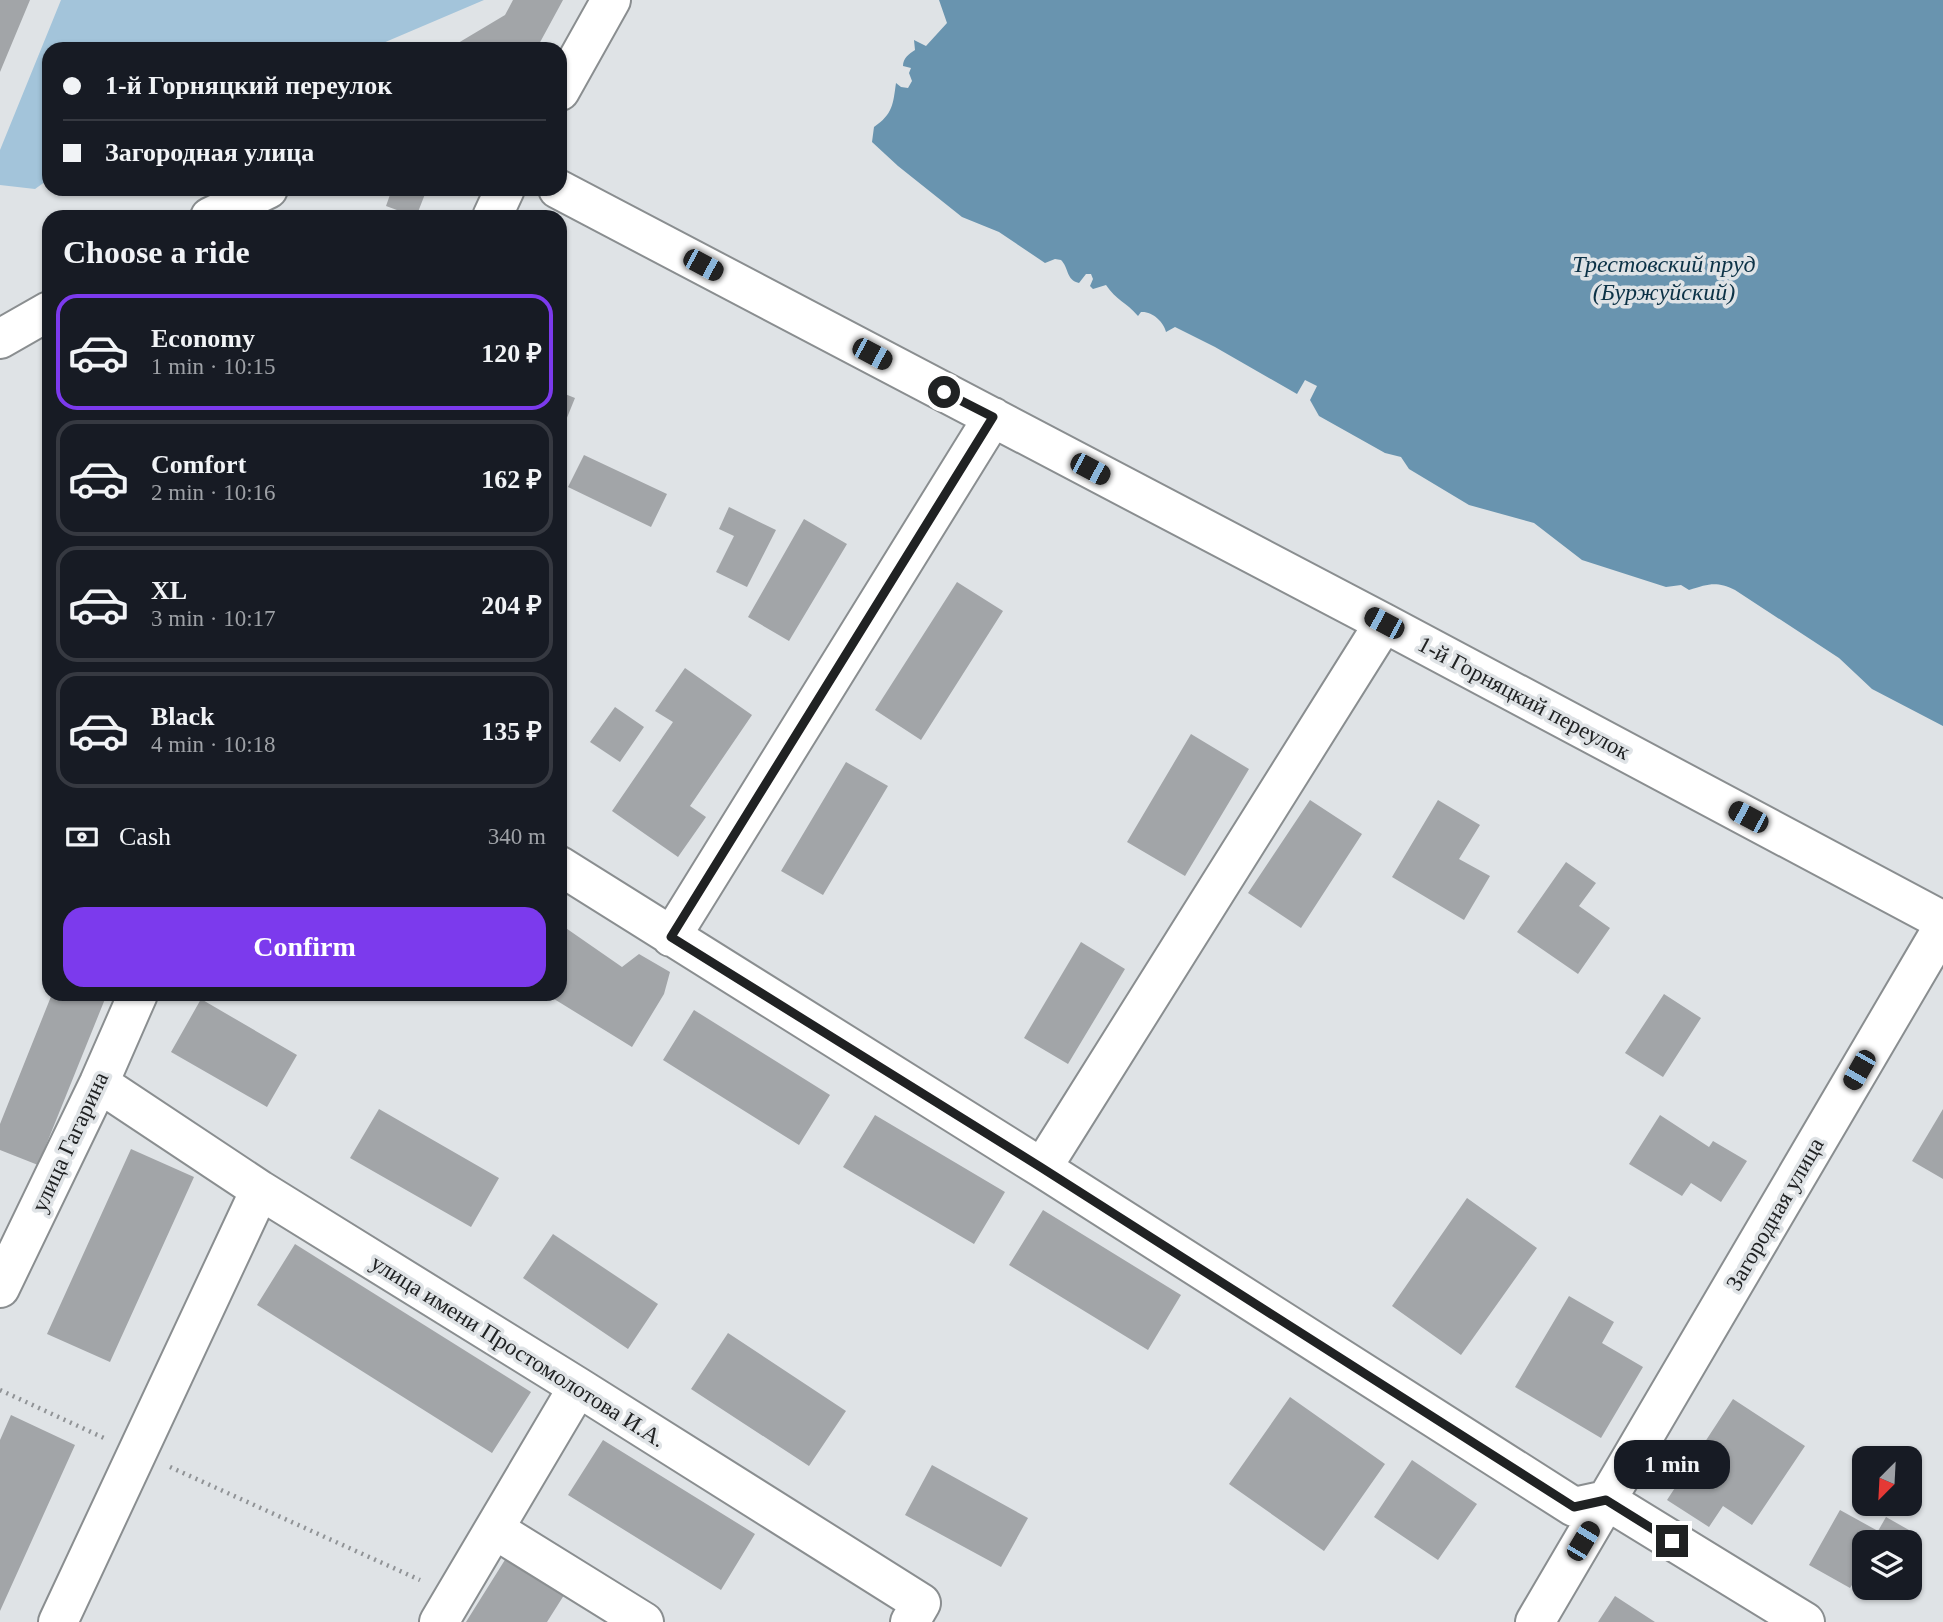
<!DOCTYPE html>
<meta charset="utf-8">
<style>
body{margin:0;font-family:"Times New Roman",serif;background:#20242c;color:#f1f3f6;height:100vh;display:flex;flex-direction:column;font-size:26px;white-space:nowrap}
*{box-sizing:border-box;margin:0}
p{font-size:23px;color:#9ea1a6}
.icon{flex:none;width:38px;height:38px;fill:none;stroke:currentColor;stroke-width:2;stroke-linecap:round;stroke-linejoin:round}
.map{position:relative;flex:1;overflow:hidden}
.sheet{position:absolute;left:42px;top:210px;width:525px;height:791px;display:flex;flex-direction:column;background:#171b24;border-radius:21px;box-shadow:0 2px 5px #0004}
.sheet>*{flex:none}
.guide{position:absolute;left:42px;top:42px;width:525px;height:154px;border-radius:21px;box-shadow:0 2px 5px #0004;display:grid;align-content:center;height:154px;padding:0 21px;background:#171b24}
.needle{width:46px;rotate:204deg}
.tools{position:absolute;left:1852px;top:1446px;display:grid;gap:14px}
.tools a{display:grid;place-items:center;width:70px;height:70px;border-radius:14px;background:#171b24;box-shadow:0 2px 5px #0004;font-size:35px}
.end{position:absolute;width:32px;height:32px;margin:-16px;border:9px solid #202223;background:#fff;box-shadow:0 0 0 4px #fff}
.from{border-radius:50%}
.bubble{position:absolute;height:49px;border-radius:21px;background:#171b24;box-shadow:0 2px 5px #0004;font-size:23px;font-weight:700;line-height:49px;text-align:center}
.car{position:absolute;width:21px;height:42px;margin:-21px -10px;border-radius:9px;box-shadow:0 0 5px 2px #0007;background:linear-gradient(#222 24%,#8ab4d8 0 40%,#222 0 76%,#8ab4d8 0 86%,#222 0)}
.guide b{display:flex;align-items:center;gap:24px;height:66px;font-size:26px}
.guide b+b{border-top:2px solid #363941}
.guide i{width:18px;height:18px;background:#f1f3f6}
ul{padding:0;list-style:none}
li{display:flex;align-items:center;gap:21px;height:116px;margin:0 14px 10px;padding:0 7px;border:4px solid #363941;border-radius:21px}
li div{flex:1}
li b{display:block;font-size:26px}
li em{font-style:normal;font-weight:700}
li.active{border-color:#7c3aed}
li>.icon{width:63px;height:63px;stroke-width:1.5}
h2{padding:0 21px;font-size:32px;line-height:84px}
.pay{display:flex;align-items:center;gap:18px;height:77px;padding:0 21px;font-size:26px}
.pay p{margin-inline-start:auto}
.action{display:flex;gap:14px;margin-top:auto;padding:14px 21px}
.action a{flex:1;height:80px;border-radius:21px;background:#7c3aed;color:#fff;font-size:28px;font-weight:700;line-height:80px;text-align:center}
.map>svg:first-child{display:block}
</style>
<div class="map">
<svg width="1943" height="1622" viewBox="0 0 1943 1622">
<rect width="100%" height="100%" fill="#dfe3e6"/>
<path fill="#a3c4da" d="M61,0H484L369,49H49V179L35,189L0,185V150Z"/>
<path fill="#6994af" d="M939,0H1943V726L1872,689L1839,658L1735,590C1716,581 1709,584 1689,590L1681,585L1666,587L1582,560L1534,523L1469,505L1409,469L1401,457L1385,453L1319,416L1310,400L1317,386L1305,380L1297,394L1215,347L1175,327L1166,332C1164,322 1152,311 1141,312L1138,316C1126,302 1116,300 1106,285L1093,289L1090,286L1093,279L1091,274H1086L1079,283C1066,280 1069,268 1061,260L1055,259L1045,263L999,232L962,217L898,166L872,142L874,127C893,114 893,104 896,83L901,87L908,88L912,81L909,73L911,68L903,66C903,58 909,54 915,50L914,40L926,46L947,23Z"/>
<path fill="#a2a5a8" d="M0,0H30L0,72Z
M513,0H563L538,46L534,49H448L505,15Z
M392,189H427L416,217L386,206Z
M560,392L575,398L560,435Z
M584,455L667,494L651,527L568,487Z
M729,507L776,530L747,587L716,572L734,536L719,529Z
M804,519L847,544L789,641L748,617Z
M957,582L1003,611L921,740L875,710Z
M685,668L752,715L690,806L706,817L678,857L612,811L673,722L655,711Z
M615,707L644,727L620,762L590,742Z
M1191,734L1249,769L1185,876L1127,842Z
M846,762L888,786L823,895L781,871Z
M1310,800L1362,834L1301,928L1248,893Z
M1438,800L1480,825L1459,859L1490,876L1464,920L1392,877Z
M1566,862L1596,883L1579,906L1610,928L1578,974L1517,932Z
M560,924L622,967L639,954L670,972L664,994L632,1047L546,994H560Z
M1081,942L1125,969L1068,1064L1024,1038Z
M52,994H92L105,999L38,1165L0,1150V1124Z
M1664,994L1701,1018L1663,1077L1625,1053Z
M201,999L297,1055L267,1107L171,1052Z
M694,1010L830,1095L799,1145L663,1060Z
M379,1109L499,1178L471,1227L350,1158Z
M1943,1109V1179L1912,1161Z
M875,1115L1005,1192L974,1244L843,1167Z
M1660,1115L1709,1147L1713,1141L1747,1161L1721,1202L1691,1183L1682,1196L1629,1164Z
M131,1149L194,1177L110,1362L47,1334Z
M1467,1198L1537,1248L1461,1355L1392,1306Z
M1043,1210L1181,1295L1148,1350L1009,1265Z
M553,1234L658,1304L628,1349L523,1278Z
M295,1244L531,1392L492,1453L257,1305Z
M1569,1296L1614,1322L1602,1343L1643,1367L1601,1438L1515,1387Z
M728,1333L846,1411L809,1466L691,1389Z
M1290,1397L1385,1464L1324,1551L1229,1484Z
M1733,1399L1805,1446L1752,1525L1723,1506L1709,1527L1667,1500Z
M11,1415L75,1445L0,1611V1440Z
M603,1440L755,1534L721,1590L568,1495Z
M1412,1460L1477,1504L1438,1560L1374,1517Z
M932,1465L1028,1518L1001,1567L905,1515Z
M1840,1510L1878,1531L1886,1517L1916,1534L1909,1546V1542H1864V1573L1861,1571L1850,1588L1809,1565Z
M508,1555L566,1592L547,1622H466Z
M1615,1596L1655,1622H1598Z"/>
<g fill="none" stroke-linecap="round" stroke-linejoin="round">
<g stroke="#8a8e90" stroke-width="42">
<path id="minor" d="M560,91L611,0
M558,189L1384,623L1943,921
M210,217L268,189
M492,217L505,189
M0,339L49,311
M560,866L1042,1168L1574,1507L1606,1500L1805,1622
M671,937L993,417
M99,1083L260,1190L578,1387L921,1603L910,1622
M1042,1168L1384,623
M0,1288L99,1083L138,994
M494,1529L644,1622
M58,1622L260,1190
M439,1622L578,1387
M1535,1622L1943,927"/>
</g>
<path stroke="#909396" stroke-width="4.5" stroke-dasharray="2 5" stroke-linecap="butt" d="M0,1390L104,1438
M170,1467L420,1580"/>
<use href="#minor" stroke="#fff" stroke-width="38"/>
</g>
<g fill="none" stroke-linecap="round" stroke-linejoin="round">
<path stroke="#202223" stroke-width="9" d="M944,392L993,417L671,937L1042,1168L1574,1507L1606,1500L1672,1541"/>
</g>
<g text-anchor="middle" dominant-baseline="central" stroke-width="7" stroke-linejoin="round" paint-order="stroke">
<g font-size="23" fill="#202223" stroke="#dfe3e6">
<text transform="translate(1524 698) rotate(28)">1-й Горняцкий переулок</text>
<text transform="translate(70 1142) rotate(-65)">улица Гагарина</text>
<text transform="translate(1775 1214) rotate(-60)">Загородная улица</text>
<text transform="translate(518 1351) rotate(32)">улица имени Простомолотова И.А.</text>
</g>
<g font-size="24" font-style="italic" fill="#0c3246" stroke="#dfe3e6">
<text x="1664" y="264">Трестовский пруд<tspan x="1664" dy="28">(Буржуйский)</tspan></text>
</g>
</g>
</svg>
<div class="tools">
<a><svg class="needle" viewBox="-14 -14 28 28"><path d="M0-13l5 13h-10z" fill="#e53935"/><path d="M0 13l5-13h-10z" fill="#9ea1a6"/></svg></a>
<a><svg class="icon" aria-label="layers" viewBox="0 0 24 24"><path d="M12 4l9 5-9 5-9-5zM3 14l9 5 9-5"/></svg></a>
</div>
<i class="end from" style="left:944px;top:392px"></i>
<i class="end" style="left:1672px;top:1541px"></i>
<div class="bubble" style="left:1614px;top:1440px;width:116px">1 min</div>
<i class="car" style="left:703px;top:265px;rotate:118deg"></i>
<i class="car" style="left:872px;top:354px;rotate:118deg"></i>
<i class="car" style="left:1090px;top:469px;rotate:118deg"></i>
<i class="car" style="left:1384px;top:623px;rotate:298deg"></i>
<i class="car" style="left:1748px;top:817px;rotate:298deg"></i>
<i class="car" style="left:1859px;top:1070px;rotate:210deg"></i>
<i class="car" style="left:1583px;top:1541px;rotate:31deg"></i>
<div class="guide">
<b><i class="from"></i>1-й Горняцкий переулок</b>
<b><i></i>Загородная улица</b>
</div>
<section class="sheet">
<h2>Choose a ride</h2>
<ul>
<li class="active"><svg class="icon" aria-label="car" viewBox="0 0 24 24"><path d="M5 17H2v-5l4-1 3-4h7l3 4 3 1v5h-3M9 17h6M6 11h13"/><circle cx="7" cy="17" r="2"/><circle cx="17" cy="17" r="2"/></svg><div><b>Economy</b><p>1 min · 10:15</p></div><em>120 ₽</em></li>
<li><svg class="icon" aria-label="car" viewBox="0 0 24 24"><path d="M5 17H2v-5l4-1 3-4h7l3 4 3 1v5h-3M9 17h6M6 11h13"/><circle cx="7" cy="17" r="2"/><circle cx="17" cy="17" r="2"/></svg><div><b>Comfort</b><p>2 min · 10:16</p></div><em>162 ₽</em></li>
<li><svg class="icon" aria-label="car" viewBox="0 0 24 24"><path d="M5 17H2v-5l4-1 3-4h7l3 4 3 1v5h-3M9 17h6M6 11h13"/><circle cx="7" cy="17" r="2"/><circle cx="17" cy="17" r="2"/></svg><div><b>XL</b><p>3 min · 10:17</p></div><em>204 ₽</em></li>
<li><svg class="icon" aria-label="car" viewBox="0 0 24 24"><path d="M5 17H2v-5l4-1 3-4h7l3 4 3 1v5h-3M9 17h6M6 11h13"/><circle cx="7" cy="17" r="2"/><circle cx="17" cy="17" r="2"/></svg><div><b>Black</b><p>4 min · 10:18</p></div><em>135 ₽</em></li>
</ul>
<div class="pay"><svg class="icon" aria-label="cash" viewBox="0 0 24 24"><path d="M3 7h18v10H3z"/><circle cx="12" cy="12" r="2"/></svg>Cash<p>340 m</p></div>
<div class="action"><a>Confirm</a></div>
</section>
</div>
